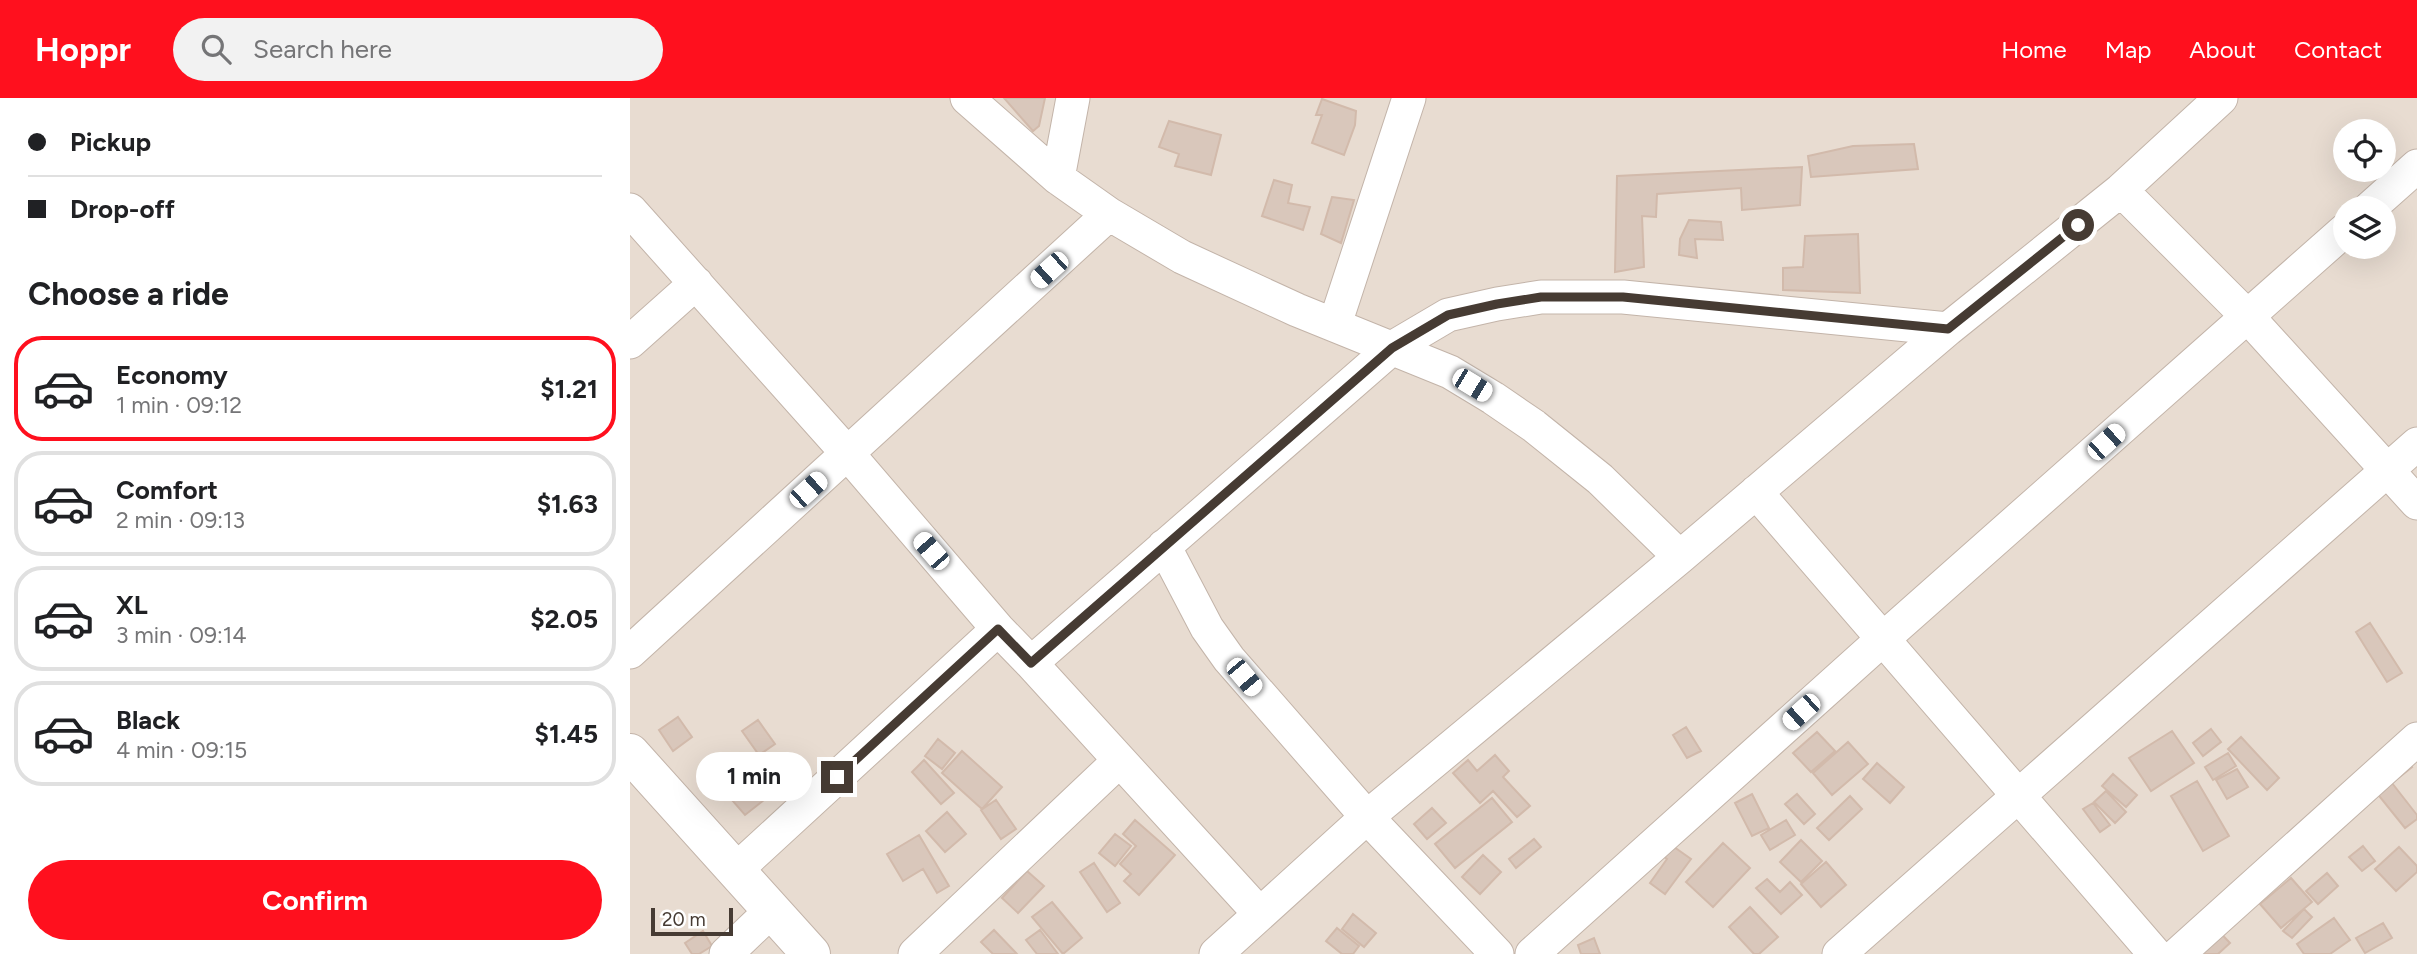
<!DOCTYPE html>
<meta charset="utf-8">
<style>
body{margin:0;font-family:Figtree,sans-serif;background:#f2f2f2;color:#202124;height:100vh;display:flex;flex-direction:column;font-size:26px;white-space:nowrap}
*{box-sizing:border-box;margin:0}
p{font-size:23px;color:#757577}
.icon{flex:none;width:38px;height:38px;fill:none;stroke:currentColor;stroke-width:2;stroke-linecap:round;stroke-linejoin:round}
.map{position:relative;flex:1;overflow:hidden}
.details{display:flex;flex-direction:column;background:#fff;width:630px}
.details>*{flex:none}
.banner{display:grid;align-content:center;height:154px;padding:0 28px;background:#fff}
.controls{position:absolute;left:1703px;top:21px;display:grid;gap:14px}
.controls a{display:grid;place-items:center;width:63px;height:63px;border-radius:50%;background:#fff;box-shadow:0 7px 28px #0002;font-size:35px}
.scale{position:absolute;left:21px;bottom:18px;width:82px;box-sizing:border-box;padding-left:7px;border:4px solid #463b33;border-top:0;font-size:19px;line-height:24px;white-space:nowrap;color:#463b33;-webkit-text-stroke:5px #fff;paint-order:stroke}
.end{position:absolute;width:32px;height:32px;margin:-16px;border:9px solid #463b33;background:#fff;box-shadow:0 0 0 4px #fff}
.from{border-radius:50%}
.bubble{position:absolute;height:49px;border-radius:24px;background:#fff;box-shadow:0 7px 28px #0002;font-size:23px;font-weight:700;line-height:49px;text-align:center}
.car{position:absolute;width:21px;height:42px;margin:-21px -10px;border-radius:9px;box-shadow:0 0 5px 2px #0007;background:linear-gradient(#fff 24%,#345 0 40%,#fff 0 76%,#345 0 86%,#fff 0)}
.banner b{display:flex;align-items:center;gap:24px;height:66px;font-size:26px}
.banner b+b{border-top:2px solid #e0e0e0}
.banner i{width:18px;height:18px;background:#202124}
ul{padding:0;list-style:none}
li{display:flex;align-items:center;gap:21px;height:105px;margin:0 14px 10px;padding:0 14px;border:4px solid #e0e0e0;border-radius:28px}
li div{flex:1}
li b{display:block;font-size:26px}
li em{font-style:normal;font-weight:700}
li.active{border-color:#ff101e}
li>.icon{width:63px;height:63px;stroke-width:1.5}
h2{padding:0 28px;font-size:32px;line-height:84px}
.action{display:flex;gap:14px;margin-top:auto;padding:14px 28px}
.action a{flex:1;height:80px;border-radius:42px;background:#ff101e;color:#fff;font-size:28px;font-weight:700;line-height:80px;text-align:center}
header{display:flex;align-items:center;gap:42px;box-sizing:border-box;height:98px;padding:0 35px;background:#ff101e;color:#fff}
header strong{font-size:33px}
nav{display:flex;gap:38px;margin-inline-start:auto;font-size:24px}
.search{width:490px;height:63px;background:#f2f2f2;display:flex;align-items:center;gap:18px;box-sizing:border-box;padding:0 24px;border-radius:38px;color:#757577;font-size:26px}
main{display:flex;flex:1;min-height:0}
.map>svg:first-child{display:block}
</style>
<header>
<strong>Hoppr</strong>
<div class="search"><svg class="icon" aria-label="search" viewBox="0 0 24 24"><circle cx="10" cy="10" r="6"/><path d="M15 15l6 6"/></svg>Search here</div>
<nav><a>Home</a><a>Map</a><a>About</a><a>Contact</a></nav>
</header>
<main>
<section class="details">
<div class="banner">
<b><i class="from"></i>Pickup</b>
<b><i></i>Drop-off</b>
</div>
<h2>Choose a ride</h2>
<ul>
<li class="active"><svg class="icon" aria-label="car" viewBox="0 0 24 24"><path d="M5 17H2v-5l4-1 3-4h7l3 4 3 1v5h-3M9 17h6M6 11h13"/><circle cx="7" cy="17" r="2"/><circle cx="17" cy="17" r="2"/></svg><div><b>Economy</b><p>1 min · 09:12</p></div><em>$1.21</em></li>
<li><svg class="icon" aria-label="car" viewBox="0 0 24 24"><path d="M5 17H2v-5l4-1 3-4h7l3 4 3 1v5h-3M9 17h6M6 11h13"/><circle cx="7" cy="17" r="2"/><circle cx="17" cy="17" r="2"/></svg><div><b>Comfort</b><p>2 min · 09:13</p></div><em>$1.63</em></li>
<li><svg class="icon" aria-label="car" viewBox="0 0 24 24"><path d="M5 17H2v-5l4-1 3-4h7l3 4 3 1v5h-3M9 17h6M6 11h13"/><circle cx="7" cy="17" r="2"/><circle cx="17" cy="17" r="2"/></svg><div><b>XL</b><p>3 min · 09:14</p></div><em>$2.05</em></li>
<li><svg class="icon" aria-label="car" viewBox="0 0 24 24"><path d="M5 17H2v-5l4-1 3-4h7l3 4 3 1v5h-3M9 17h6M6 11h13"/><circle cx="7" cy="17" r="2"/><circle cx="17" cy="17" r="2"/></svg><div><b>Black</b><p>4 min · 09:15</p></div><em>$1.45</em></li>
</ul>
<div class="action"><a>Confirm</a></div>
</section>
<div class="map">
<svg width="1787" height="856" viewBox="0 0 1787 856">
<rect width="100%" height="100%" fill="#f4ece4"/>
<path fill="#e8dcd1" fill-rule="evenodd" d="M0,0H1787V856H0ZM1715,33H1754V72H1715ZM1715,110H1754V149H1715Z"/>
<path fill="#d9c7bb" stroke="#d2baab" stroke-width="2" d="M374,0H415L409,28L403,33Z
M692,1L726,13L725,27L714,57L682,45L692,17H686Z
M539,23L591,37L581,77L545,68L549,56L529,49Z
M1284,46L1288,71L1181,79L1178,58L1223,48Z
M1172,69L1170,107L1112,112L1111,90L1027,96L1026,119L1012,118L1014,169L985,174L987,78Z
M644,82L662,87L658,105L680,109L673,132L632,118Z
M702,99L724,102L711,145L691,136Z
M1059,122L1091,124L1093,142L1065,141L1067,160L1049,157L1050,141Z
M1228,136L1230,195L1153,192V170L1173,169L1175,138Z
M1740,525L1772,575L1757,584L1726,534Z
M48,619L62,639L43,653L29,632Z
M128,622L145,646L129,657L112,633Z
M1056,629L1071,653L1057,660L1043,637Z
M1581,631L1591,644L1573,658L1563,645Z
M1542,633L1564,665L1521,693L1499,660Z
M1187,634L1205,653L1181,674L1163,655Z
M1611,639L1649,680L1637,692L1598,651Z
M308,641L325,655L312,671L295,658Z
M1218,644L1238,666L1202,697L1183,675Z
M332,653L372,689L352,711L312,675Z
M1598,655L1606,668L1583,682L1575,669Z
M1771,655L1782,669L1762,685L1787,717V721L1775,730L1737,683Z
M865,657L879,673L873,679L900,708L887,719L863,693L850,705L823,675L838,662L847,673Z
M294,662L324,695L311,706L282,674Z
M1247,665L1274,689L1260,705L1233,681Z
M1607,671L1618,689L1597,701L1586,682Z
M119,673L139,698L115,717L94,693Z
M1483,676L1507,697L1496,709L1472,688Z
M1567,683L1599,738L1573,753L1541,698Z
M1476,693L1496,714L1485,725L1464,704Z
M1122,696L1139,730L1122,738L1105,705Z
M1167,696L1185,716L1174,726L1155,706Z
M1220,698L1232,711L1199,742L1187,730Z
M862,700L882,724L825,770L805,746Z
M366,702L386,731L371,741L351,712Z
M1463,705L1480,727L1470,734L1453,711Z
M802,710L816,725L797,741L784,726Z
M317,714L336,736L315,754L296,733Z
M505,722L545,757L509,797L494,783L501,776L490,766L506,748L493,736Z
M1156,722L1165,737L1140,752L1131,737Z
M485,736L501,748L485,768L469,755Z
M289,737L319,788L307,795L293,771L273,783L257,756Z
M904,741L911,749L886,770L879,761Z
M1171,742L1192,763L1171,784L1150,764Z
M1037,744L1061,761L1035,796L1020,785L1037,761L1029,755Z
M1093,745L1120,770L1083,809L1056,784Z
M1733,748L1745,763L1732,773L1719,759Z
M1769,749L1787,768V774L1766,793L1745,771Z
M853,757L871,774L850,796L832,779Z
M1196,764L1216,787L1191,809L1171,786Z
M464,765L490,805L477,814L450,774Z
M397,773L414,788L388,815L372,800Z
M1697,775L1708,788L1688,806L1676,793Z
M1661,780L1682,804L1651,830L1630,806Z
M1137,781L1150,794L1160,784L1172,797L1151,816L1126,790Z
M422,804L452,840L433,856L402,819Z
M1120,809L1148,839L1129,856H1124L1099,829Z
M1674,811L1682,819L1662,840L1653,833Z
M723,816L746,835L734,849L712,831Z
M1704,820L1720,842L1700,856H1674L1667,846Z
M1579,823L1600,845L1588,856H1561Z
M1753,825L1762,840L1735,855L1726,840Z
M707,830L729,848L723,856H712L696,843Z
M364,832L387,856H363L351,844Z
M410,832L428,856H407L396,842Z
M73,833L82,848L69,856H62L55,845Z
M964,840L970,856H951L948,847Z"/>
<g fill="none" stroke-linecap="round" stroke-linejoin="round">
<g stroke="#c3b4a9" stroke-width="35">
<path id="minor" d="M337,0L428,80L479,116L552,159L667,212L820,274L863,300L904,328L970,381L1050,459
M428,80L443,0
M1491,92L1618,219L1787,405
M1740,110L1787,68
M0,112L218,356L368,531L401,565L629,815
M705,226L779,0
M0,244L66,185
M1126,394L1525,856
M534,448L577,530L599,561L737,719L867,856
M0,554L479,116
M401,565L762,250L818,217L867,206L911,199H993L1318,231
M106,772L368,531
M96,856L142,812
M285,856L489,663
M586,856L737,719L1050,459L1318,231L1491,92L1591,0
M902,856L1254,540L1715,132
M1209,856L1787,346
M1548,856L1787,641"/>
</g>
<g stroke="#c3b4a9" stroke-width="40">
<path id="tertiary" d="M0,655L181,856"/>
</g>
<use href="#minor" stroke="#fff" stroke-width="33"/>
<use href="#tertiary" stroke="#fff" stroke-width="38"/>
</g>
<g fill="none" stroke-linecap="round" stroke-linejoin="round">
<path stroke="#463b33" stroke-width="9" d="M207,679L368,531L401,565L762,250L818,217L867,206L911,199H993L1318,231L1448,127"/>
</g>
</svg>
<div class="controls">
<a><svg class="icon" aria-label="locate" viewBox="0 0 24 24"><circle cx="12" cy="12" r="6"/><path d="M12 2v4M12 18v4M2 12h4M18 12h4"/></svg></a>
<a><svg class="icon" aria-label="layers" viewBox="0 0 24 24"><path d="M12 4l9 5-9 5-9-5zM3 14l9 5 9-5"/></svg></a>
</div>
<div class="scale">20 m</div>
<i class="end from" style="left:1448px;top:127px"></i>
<i class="end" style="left:207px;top:679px"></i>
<div class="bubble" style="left:66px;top:654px;width:116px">1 min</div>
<i class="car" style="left:419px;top:172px;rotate:228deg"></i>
<i class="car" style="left:842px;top:287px;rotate:121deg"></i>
<i class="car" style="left:1476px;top:344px;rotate:48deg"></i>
<i class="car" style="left:178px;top:392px;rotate:48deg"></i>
<i class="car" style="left:301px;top:453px;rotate:319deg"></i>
<i class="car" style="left:614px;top:579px;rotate:140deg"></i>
<i class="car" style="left:1171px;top:614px;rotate:228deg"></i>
</div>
</main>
